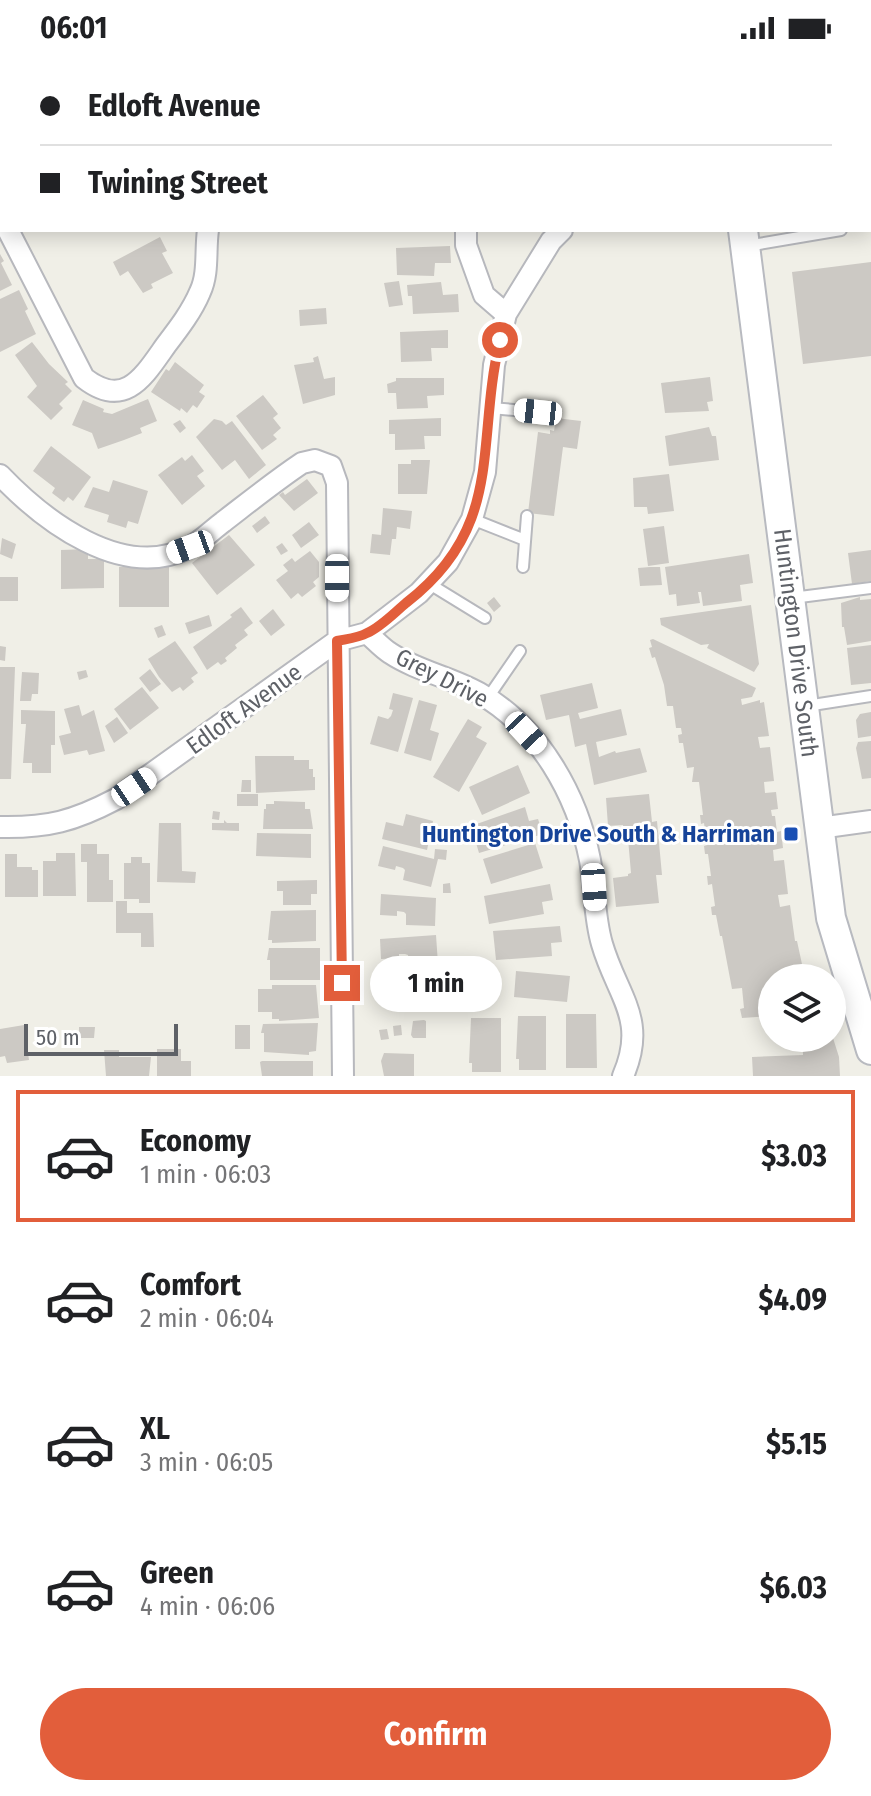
<!DOCTYPE html>
<meta charset="utf-8">
<style>
body{margin:0;font-family:"Fira Sans Condensed",sans-serif;background:#f6f6f6;color:#202124;height:100vh;display:flex;flex-direction:column;font-size:30px;white-space:nowrap}
*{box-sizing:border-box;margin:0}
p{font-size:26px;color:#757577}
.icon{flex:none;width:44px;height:44px;fill:none;stroke:currentColor;stroke-width:2;stroke-linecap:round;stroke-linejoin:round}
.map{position:relative;height:1020px;overflow:hidden}
.drawer{display:flex;flex-direction:column;background:#fff;flex:1}
.drawer>*{flex:none}
.banner{position:absolute;left:0px;top:0px;width:872px;height:176px;box-shadow:0 4px 20px #0003;display:grid;align-content:center;height:176px;padding:0 40px;background:#fff}
.tools{position:absolute;left:758px;top:908px;display:grid;gap:16px}
.tools a{display:grid;place-items:center;width:88px;height:88px;border-radius:50%;background:#fff;box-shadow:0 4px 20px #0003;font-size:40px}
.scale{position:absolute;left:24px;bottom:20px;width:154px;box-sizing:border-box;padding-left:8px;border:4px solid #5e6167;border-top:0;font-size:22px;line-height:28px;white-space:nowrap;color:#5e6167;-webkit-text-stroke:6px #fff;paint-order:stroke}
.end{position:absolute;width:36px;height:36px;margin:-18px;border:10px solid #e25e3b;background:#fff;box-shadow:0 0 0 4px #fff}
.from{border-radius:50%}
.bubble{position:absolute;height:56px;border-radius:28px;background:#fff;box-shadow:0 4px 20px #0003;font-size:26px;font-weight:700;line-height:56px;text-align:center}
.car{position:absolute;width:24px;height:48px;margin:-24px -12px;border-radius:10px;box-shadow:0 0 6px 2px #0007;background:linear-gradient(#fff 24%,#345 0 40%,#fff 0 76%,#345 0 86%,#fff 0)}
.banner b{display:flex;align-items:center;gap:28px;height:76px;font-size:30px}
.banner b+b{border-top:2px solid #e0e0e0}
.banner i{width:20px;height:20px;background:#202124}
ul{padding:14px 0 0;list-style:none}
li{display:flex;align-items:center;gap:24px;height:132px;margin:0 16px 12px;padding:0 24px;border:4px solid transparent;border-radius:0px}
li div{flex:1}
li b{display:block;font-size:30px}
li em{font-style:normal;font-weight:700}
li.on{border-color:#e25e3b}
li>.icon{width:72px;height:72px;stroke-width:1.5}
.action{display:flex;gap:16px;margin-top:auto;padding:16px 40px}
.action a{flex:1;height:92px;border-radius:48px;background:#e25e3b;color:#fff;font-size:32px;font-weight:700;line-height:92px;text-align:center}
.status{display:flex;justify-content:space-between;align-items:center;height:56px;padding:0 40px;background:#fff;direction:ltr}
.status svg{height:22px;fill:currentColor}
.map>svg:first-child{display:block}
</style>
<div class="status"><b>06:01</b><svg viewBox="0 0 49 12"><path d="M0 12V9h3v3zM5 12V6h3v6zM10 12V3h3v9zM15 12V0h3v12zM26 1h20v11H26zM47 4h2v5h-2z"/></svg></div>
<div class="map">
<svg width="871" height="1020" viewBox="0 0 871 1020">
<rect width="100%" height="100%" fill="#f0efe7"/>
<path fill="#ccc9c4" d="M160,181L167,195L162,197L173,217L151,228L153,232L143,237L128,215L120,220L113,206Z
M450,190L451,207H435L434,220L397,219L396,192Z
M0,198L4,205L1,207L12,229L0,235Z
M871,206V300L803,308L792,216Z
M399,225L403,249L389,251L384,227Z
M441,226L443,239L458,238L459,256L413,258L412,240H408L407,229Z
M19,234L28,253L25,255L36,278L0,296V243Z
M326,252L327,268L300,270L299,254Z
M448,274V292H431L432,305L401,306L400,276Z
M32,286L49,308L68,326L65,328L72,335L59,348L63,352L51,364L27,341L37,330L15,299Z
M318,300L324,323L335,321V339L303,348L294,309L314,306L313,302Z
M175,306L204,329L199,336L205,340L197,352L193,349L187,357L181,352L180,355L151,336L166,313L169,315Z
M710,321L713,345L707,346L709,355L665,357L661,327Z
M396,322H444V339L427,340L428,352L397,353L396,337H388L387,328L396,325Z
M263,339L278,358L273,362L281,372L273,379L277,383L262,394L236,360Z
M148,343L157,365L140,372L142,377L124,384L98,393L92,377L72,369L83,344L104,353L103,356L112,358Z
M441,362V380H424L425,393L395,394V378H389V364Z
M556,362L581,365L577,393L563,391L554,460L528,457L538,376L550,378V374L554,375Z
M214,363L222,365L226,369L232,365L266,409L249,423L235,404L222,414L196,381Z
M180,364L186,372L180,377L173,368Z
M709,371L712,380H716L719,404L669,410L665,380Z
M51,390L91,421L73,445L68,441L64,446L52,437L55,432L33,415Z
M192,399L204,415L197,420L205,430L182,449L158,419L182,401L185,405Z
M411,404H430L427,438H398V408H411Z
M669,418L674,455L648,458L647,451H634L633,422Z
M307,423L318,437L294,455L279,439L283,436L285,439Z
M113,424L148,435L138,468L128,465L126,472L107,466L109,459L84,451L93,431L109,436Z
M383,452L412,455L410,473L397,471L396,483H392L390,499L370,497L372,478L381,479Z
M265,460L270,467L257,477L252,470Z
M309,466L319,479L301,492L292,479Z
M664,470L669,507L648,510L643,473Z
M229,479L255,509L217,539L192,507Z
M2,482L16,488L12,503L0,498Z
M282,487L288,495L281,499L276,491Z
M88,493V503H104V532L61,533V494Z
M871,494V525L852,528L848,497Z
M310,495L319,506V521L313,526L316,530L302,541L298,537L291,543L276,524L288,515L283,509L292,502L295,506Z
M749,498L753,527L740,529L742,545L703,550L701,536H698L700,547L677,550L676,538L669,539L665,511Z
M119,511H169V551H119Z
M650,511H660L662,529L640,530L638,512Z
M0,521H18V545H0Z
M494,541L501,550L494,556L487,547Z
M860,541V544L871,543V585L847,589L844,571H842L841,547Z
M751,549L759,608L754,616L707,592L709,588L701,589L661,569L660,562Z
M241,551L253,567L244,574L248,579L235,589L237,592L225,602L227,605L221,609L218,606L207,614L193,591L232,561L230,559Z
M273,553L285,569L271,580L259,565Z
M209,559L212,570L189,578L185,567Z
M162,569L166,579L158,582L154,572Z
M653,583L756,632L752,641L741,643L742,649L760,644V647L764,646L769,680L758,681L760,692L770,691L774,725L764,726L765,737L776,736L778,753L771,754L772,760H775L777,776L781,775L783,792L773,794L774,805L784,804L788,838L778,839L780,851L790,849L795,885H797L805,922H772V960L742,962L740,953L744,952L742,932L732,933L722,880H720L716,859H712L711,851L715,850L712,828L708,829L707,820H711L708,798H705L704,790L707,789L704,767L701,768L700,759H703L699,726H692L694,711L687,712L683,687H679L678,679L682,678L681,672H676L673,650H667L664,629L655,601L652,602L649,592L652,591L650,584Z
M175,585L198,617L191,622L194,626L183,635L180,631L172,636L159,621L148,603Z
M871,589V627L851,629L847,592Z
M0,590L6,591L5,605L0,604Z
M0,611H15L11,723H0Z
M150,613L161,628L150,636L139,622Z
M86,614L88,621L79,624L77,616Z
M22,616L39,617L38,638H32L31,645H20Z
M592,627L598,652L578,657L580,663L621,653L627,679L596,686L599,701L615,695L616,697L640,692L647,716L594,729L586,688L575,691L569,659L546,664L540,639Z
M142,631L159,652L130,674L114,653Z
M393,637L413,642L398,696L370,688L378,660L388,663L391,660L393,654L389,653Z
M419,644L437,649L430,674L439,677L431,705L404,697Z
M79,649L82,660L94,654L105,695L89,699L87,694L64,699L59,680L71,677L64,653Z
M21,654L55,655V689H51V717H32V707H23L26,668H21Z
M871,656V680L858,682L856,664L860,658Z
M117,661L128,677L114,687L105,670Z
M468,663L482,671L476,681L487,687L459,736L433,721Z
M871,685V722L862,723L856,692L858,686Z
M255,700H294V704H309V713H313V721H315V734L256,737Z
M518,709L530,737L482,759L469,731Z
M242,724H251V736H241Z
M237,738H258V750H237Z
M649,738L652,766L657,765L662,819H656L659,847L616,851L613,822L628,820V818L631,817L627,771L623,772V769L608,770L606,742Z
M274,745L305,746V753H310L313,773H263L264,753H266V748H274Z
M525,751L529,765L538,763L543,778L479,797L471,770Z
M213,755L220,756L219,764L212,763Z
M406,758L433,765L427,794L382,783L386,766L403,770Z
M224,764L227,767H239V775L212,774V767H224Z
M159,767H181L182,815L196,816L195,827L157,826Z
M257,777L311,778V802L256,800Z
M535,787L543,812L491,828L483,803Z
M81,788H97V798H109V824H113V846H87V806H81Z
M383,790L434,803L435,793L447,794L446,804L438,803L431,831L403,824L405,814L403,812L396,810L395,814L378,810Z
M56,797H75L76,840H43V805H56Z
M5,798H17V811H32V814H38V841H5Z
M131,801H142V807H150V847H139V843H124V807H131Z
M317,824V838H311V849H283V835H277V825Z
M450,827L451,837H443V828Z
M550,828L553,844L542,846L544,858L489,868L484,840Z
M381,838L436,842L435,870L406,869V858L404,856L397,855V860L380,859Z
M116,845H127V857H153L154,891H141V877H116Z
M316,854V885L272,887V884H268L271,855Z
M560,870L562,886L551,887L552,900L496,904L493,875Z
M436,879L438,908L409,910L408,899L405,898H399V902L381,903L380,883Z
M269,892H320V924H270V904H267Z
M459,900L460,910L451,911L450,901Z
M462,913V922H453V914Z
M516,915L570,920L567,946L514,941Z
M440,917L445,945L416,950L415,940L412,939L405,940L407,949L388,953L385,934L401,931L400,924Z
M272,929H316L319,962L279,965V963H272V956H258V933H272Z
M566,958H596L597,1012H566Z
M518,960H546V1014H519V1003H516Z
M471,962H501V1016H472V1007H469Z
M424,964L426,965V982H413L411,979L413,965Z
M318,967L316,995L309,996V999L264,996V977H261L263,968Z
M24,969L29,1004L7,1007L5,1000L0,1001V973Z
M235,969H250V993H235Z
M401,969L402,979L394,980L393,970Z
M79,971H95L94,982H79Z
M387,973L389,983L381,984L379,974Z
M802,982H833L839,1001L840,1020H753L752,1001L803,999Z
M157,993H181V1005H191V1020H157Z
M104,994H119V1001H151L149,1020H106Z
M384,997L414,998V1020H384L381,1005Z
M262,1005H313V1020H262L260,1006Z"/>
<g fill="none" stroke-linecap="round" stroke-linejoin="round">
<g stroke="#b7b8bd" stroke-width="14">
<path id="lane" d="M870,69L871,75
M870,165H871
M747,190L841,174
M491,352L538,356
M472,463L525,484
M523,511L527,460
M428,527L485,562
M792,542L871,532
M487,643L520,595
M806,650L871,640"/>
</g>
<g stroke="#b7b8bd" stroke-width="24">
<path id="street" d="M151,0L156,2
M470,0L472,2
M8,174L84,322C125,354 144,320 166,289C179,272 192,255 200,236C209,217 205,194 208,174
M466,174V189L484,239L506,258
M0,419C44,465 122,525 188,492C201,486 212,474 223,466C249,446 275,425 302,407L315,404L331,410L337,427L343,1020
M367,577C375,584 382,592 390,597C417,615 451,621 479,637C539,671 577,738 590,804C595,832 594,861 602,888C617,940 648,963 623,1020
M0,771C48,772 74,765 116,743L337,585L367,577L419,537L448,506L472,463L485,416L494,309L506,258L551,185L562,174
M819,772L871,765"/>
</g>
<g stroke="#b8bac0" stroke-width="32">
<path id="secondary" d="M710,0V2
M743,174L831,862L871,994"/>
</g>
<use href="#lane" stroke="#fff" stroke-width="10"/>
<use href="#street" stroke="#fff" stroke-width="20"/>
<use href="#secondary" stroke="#fff" stroke-width="28"/>
</g>
<g fill="none" stroke-linecap="round" stroke-linejoin="round">
<path stroke="#e25e3b" stroke-width="10" d="M342,927L337,585C346,583 358,582 367,577C381,571 394,557 406,547C506,470 475,388 500,284"/>
</g>
<rect fill="#1a4fb4" stroke="#fff" stroke-width="3" x="783" y="770" width="16" height="16" rx="4"/>
<g text-anchor="middle" dominant-baseline="central" stroke-width="6" stroke-linejoin="round" paint-order="stroke">
<g font-size="24" fill="#5e6167" stroke="#fff">
<text transform="translate(796 587) rotate(83)">Huntington Drive South</text>
<text transform="translate(442 622) rotate(27)">Grey Drive</text>
<text transform="translate(244 653) rotate(-36)">Edloft Avenue</text>
</g>
<g font-size="24" font-weight="bold" fill="#164399" stroke="#fff" text-anchor="end">
<text x="775" y="778">Huntington Drive South &amp; Harriman</text>
</g>
</g>
</svg>
<div class="tools">
<a><svg class="icon" aria-label="layers" viewBox="0 0 24 24"><path d="M12 4l9 5-9 5-9-5zM3 14l9 5 9-5"/></svg></a>
</div>
<div class="scale">50 m</div>
<i class="end from" style="left:500px;top:284px"></i>
<i class="end" style="left:342px;top:927px"></i>
<div class="bubble" style="left:370px;top:900px;width:132px">1 min</div>
<i class="car" style="left:538px;top:356px;rotate:276deg"></i>
<i class="car" style="left:190px;top:491px;rotate:250deg"></i>
<i class="car" style="left:337px;top:522px;rotate:180deg"></i>
<i class="car" style="left:526px;top:677px;rotate:137deg"></i>
<i class="car" style="left:134px;top:731px;rotate:56deg"></i>
<i class="car" style="left:594px;top:831px;rotate:176deg"></i>
<div class="banner">
<b><i class="from"></i>Edloft Avenue</b>
<b><i></i>Twining Street</b>
</div>
</div>
<section class="drawer">
<ul>
<li class="on"><svg class="icon" aria-label="car" viewBox="0 0 24 24"><path d="M5 17H2v-5l4-1 3-4h7l3 4 3 1v5h-3M9 17h6M6 11h13"/><circle cx="7" cy="17" r="2"/><circle cx="17" cy="17" r="2"/></svg><div><b>Economy</b><p>1 min · 06:03</p></div><em>$3.03</em></li>
<li><svg class="icon" aria-label="car" viewBox="0 0 24 24"><path d="M5 17H2v-5l4-1 3-4h7l3 4 3 1v5h-3M9 17h6M6 11h13"/><circle cx="7" cy="17" r="2"/><circle cx="17" cy="17" r="2"/></svg><div><b>Comfort</b><p>2 min · 06:04</p></div><em>$4.09</em></li>
<li><svg class="icon" aria-label="car" viewBox="0 0 24 24"><path d="M5 17H2v-5l4-1 3-4h7l3 4 3 1v5h-3M9 17h6M6 11h13"/><circle cx="7" cy="17" r="2"/><circle cx="17" cy="17" r="2"/></svg><div><b>XL</b><p>3 min · 06:05</p></div><em>$5.15</em></li>
<li><svg class="icon" aria-label="car" viewBox="0 0 24 24"><path d="M5 17H2v-5l4-1 3-4h7l3 4 3 1v5h-3M9 17h6M6 11h13"/><circle cx="7" cy="17" r="2"/><circle cx="17" cy="17" r="2"/></svg><div><b>Green</b><p>4 min · 06:06</p></div><em>$6.03</em></li>
</ul>
<div class="action"><a>Confirm</a></div>
</section>
